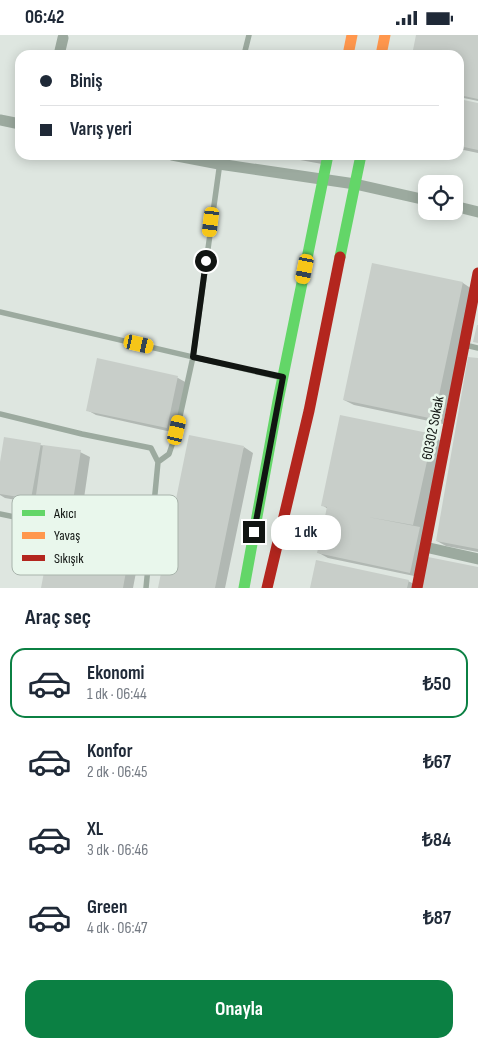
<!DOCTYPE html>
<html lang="tr">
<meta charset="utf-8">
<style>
body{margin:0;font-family:"Sofia Sans Condensed",sans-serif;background:#f6f6f7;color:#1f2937;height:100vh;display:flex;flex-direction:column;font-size:19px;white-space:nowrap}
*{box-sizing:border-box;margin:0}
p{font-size:16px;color:#747a83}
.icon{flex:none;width:28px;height:28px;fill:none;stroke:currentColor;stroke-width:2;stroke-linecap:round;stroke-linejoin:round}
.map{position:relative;height:553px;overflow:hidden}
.side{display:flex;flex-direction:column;background:#fff;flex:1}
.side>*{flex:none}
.guide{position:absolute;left:15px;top:15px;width:449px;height:110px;border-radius:15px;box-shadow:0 2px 12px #0003;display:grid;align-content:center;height:110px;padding:0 25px;background:#fff}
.tools{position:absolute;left:418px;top:140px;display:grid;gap:10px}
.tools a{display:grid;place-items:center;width:45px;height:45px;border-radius:10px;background:#fff;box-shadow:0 2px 12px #0003;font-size:25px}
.end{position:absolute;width:22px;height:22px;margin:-11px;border:6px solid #111512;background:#fff;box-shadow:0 0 0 2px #fff}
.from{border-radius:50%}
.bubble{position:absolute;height:35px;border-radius:15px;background:#fff;box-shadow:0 2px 12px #0003;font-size:16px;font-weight:700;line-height:35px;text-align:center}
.car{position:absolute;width:15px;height:30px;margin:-15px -8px;border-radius:6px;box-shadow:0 0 4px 1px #0007;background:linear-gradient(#f5c518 24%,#345 0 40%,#f5c518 0 76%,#345 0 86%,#f5c518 0)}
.guide b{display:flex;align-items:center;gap:18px;height:48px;font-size:19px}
.guide b+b{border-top:1px solid #e0e1e3}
.guide i{width:12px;height:12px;background:#1f2937}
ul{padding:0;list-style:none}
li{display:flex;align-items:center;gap:15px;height:70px;margin:0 10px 8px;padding:0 15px;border:2px solid transparent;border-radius:15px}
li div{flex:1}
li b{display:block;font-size:19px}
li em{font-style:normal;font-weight:700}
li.active{border-color:#0b8043}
li>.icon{width:45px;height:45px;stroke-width:1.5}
h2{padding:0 25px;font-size:22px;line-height:60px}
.button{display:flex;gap:10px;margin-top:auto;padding:10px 25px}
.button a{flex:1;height:58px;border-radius:15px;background:#0b8043;color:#fff;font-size:20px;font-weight:700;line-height:58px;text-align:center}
.status{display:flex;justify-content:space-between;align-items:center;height:35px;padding:0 25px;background:#fff;direction:ltr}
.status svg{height:14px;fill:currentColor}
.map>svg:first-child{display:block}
</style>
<div class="status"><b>06:42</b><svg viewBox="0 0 49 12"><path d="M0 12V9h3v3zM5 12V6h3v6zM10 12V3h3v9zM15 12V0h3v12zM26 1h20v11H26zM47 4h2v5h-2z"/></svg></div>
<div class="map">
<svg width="478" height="553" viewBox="0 0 478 553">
<rect width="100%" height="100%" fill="#dee6e0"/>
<path fill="#0003" d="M417,0H478V66L459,62V20H413Z
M459,65L478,69V118L459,114Z
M273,120H324L322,129Z
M373,230L463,248L472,254L443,389L354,370L344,365Z
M98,325L178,343L187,348L176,398L96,380L87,375Z
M478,325V517L446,511L437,506Z
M432,401L441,406L419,542L328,523L319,518L328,474L322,470Z
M40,410L80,417L90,422L82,477L5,463L0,460V434Z
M244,412L253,418L225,553H159Z
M51,506L129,521L138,527L133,553H42Z
M408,546L418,551L417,553H311Z"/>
<path fill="#c8cec9" d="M416,0H478V64L459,60V20H412Z
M459,64L478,68V115L459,111Z
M294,120H314L313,124Z
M372,228L463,247L434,384L343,365Z
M477,290H478V308L473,307Z
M468,322L478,323V514L436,506Z
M97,323L178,341L167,393L86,376Z
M340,380L433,399L413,490L368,482L420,492L410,538L317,518L327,472L321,471Z
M189,400L244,411L215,553H158Z
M4,402L41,408L31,464L0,459V427Z
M43,410L81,415L72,472L35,467Z
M50,505L129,520L123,553H41Z
M428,522L478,532V553H421Z
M316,525L409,545L407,553H310Z"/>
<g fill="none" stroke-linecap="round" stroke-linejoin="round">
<path stroke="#9caa9f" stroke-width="5.5" d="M244,20L249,0
M0,277L283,343
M465,310L478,313
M0,379L82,399L151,413L158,427L146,553
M158,427L169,419L177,395L193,322L221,120
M0,479L151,510"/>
<path stroke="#9caa9f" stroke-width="11" d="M59,20L63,3
M0,85L20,89
M172,120L219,129L355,149L426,165
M454,171L478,177
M425,512L478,524"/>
<path stroke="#63d668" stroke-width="11" d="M340,222L361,120
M244,553L278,366L328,120"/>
<path stroke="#ff974d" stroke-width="11" d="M348,20L352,0
M381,20L385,0"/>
<path stroke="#b3261e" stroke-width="11" d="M267,553L309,376L340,222
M417,553L478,238"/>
</g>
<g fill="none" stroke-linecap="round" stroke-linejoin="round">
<path stroke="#111512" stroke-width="6" d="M206,226L193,322L283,342L254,497"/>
</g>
<g text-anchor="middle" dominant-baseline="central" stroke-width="5" stroke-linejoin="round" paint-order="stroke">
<g font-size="15" fill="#111512" stroke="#e9f7ec">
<text transform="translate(433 393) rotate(-79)">60302 Sokak</text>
</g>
</g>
<rect x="12" y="460" width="166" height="80" rx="8" fill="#e9f7ec" stroke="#a8b3ab" stroke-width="1"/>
<rect x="22" y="475" width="23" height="6" fill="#63d668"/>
<rect x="22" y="497" width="23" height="7" fill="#ff974d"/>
<rect x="22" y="520" width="23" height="6" fill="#b3261e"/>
<g font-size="14" fill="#111512">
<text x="54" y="483">Akıcı</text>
<text x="54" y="505">Yavaş</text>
<text x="54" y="528">Sıkışık</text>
</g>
</svg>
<div class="tools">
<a><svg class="icon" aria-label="locate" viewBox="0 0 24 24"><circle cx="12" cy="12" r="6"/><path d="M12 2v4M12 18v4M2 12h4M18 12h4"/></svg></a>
</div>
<i class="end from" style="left:206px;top:226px"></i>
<i class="end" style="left:254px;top:497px"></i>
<div class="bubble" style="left:271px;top:480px;width:70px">1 dk</div>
<i class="car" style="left:211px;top:187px;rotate:187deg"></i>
<i class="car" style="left:305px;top:234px;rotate:191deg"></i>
<i class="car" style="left:139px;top:309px;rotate:103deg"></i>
<i class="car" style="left:177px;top:395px;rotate:13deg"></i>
<div class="guide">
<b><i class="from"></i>Biniş</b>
<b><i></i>Varış yeri</b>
</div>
</div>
<section class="side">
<h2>Araç seç</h2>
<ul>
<li class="active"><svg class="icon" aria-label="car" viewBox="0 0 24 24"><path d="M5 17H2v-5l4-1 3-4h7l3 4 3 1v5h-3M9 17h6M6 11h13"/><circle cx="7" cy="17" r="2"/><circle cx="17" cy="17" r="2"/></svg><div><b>Ekonomi</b><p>1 dk · 06:44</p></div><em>₺50</em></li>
<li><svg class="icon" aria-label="car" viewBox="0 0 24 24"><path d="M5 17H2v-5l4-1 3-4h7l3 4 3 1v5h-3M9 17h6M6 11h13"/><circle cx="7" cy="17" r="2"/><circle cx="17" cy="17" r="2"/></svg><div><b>Konfor</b><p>2 dk · 06:45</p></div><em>₺67</em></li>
<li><svg class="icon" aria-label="car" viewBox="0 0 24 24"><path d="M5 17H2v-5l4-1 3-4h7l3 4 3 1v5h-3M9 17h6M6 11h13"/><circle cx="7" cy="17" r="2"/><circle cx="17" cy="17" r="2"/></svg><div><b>XL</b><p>3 dk · 06:46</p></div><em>₺84</em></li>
<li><svg class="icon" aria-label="car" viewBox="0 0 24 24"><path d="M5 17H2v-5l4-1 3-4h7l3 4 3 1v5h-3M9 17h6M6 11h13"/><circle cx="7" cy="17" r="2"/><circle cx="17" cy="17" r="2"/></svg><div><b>Green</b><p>4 dk · 06:47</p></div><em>₺87</em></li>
</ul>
<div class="button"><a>Onayla</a></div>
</section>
